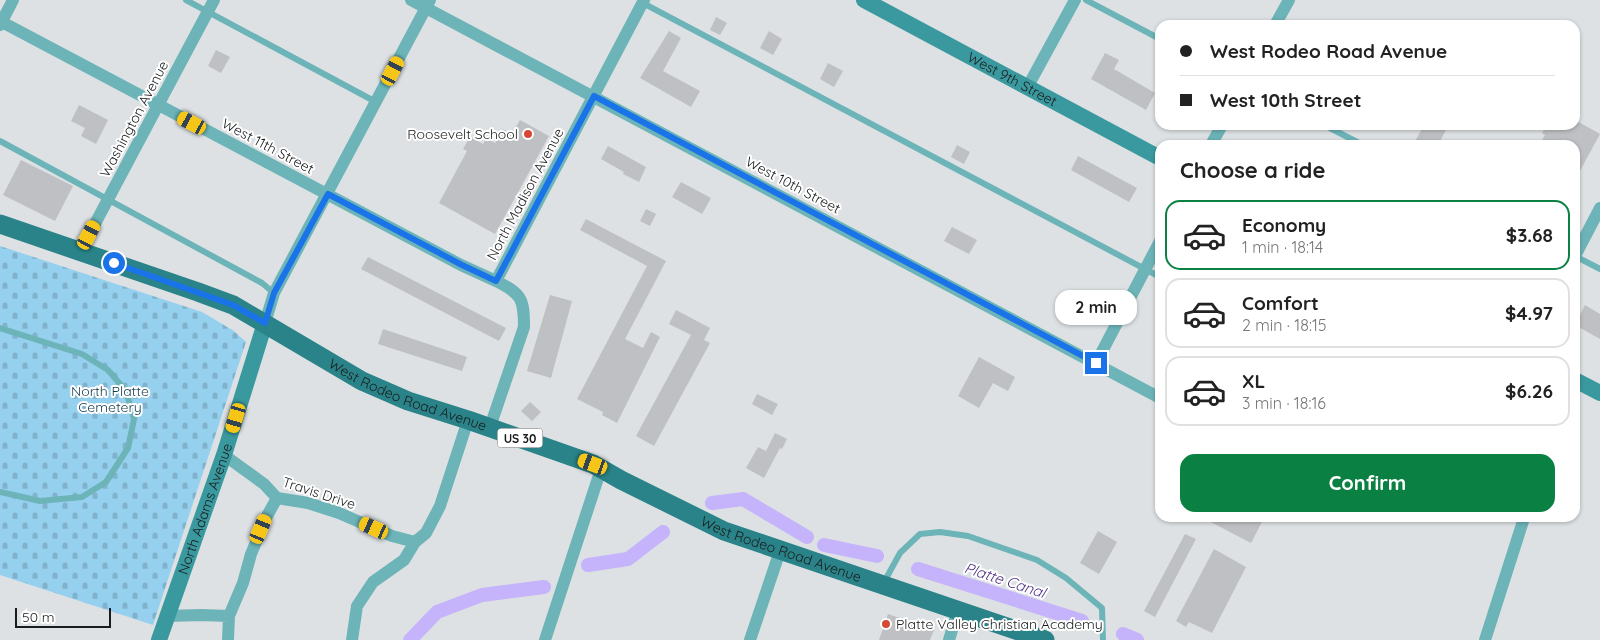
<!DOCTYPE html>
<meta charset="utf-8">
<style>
body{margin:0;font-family:Quicksand,sans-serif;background:#f2f2f2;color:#222;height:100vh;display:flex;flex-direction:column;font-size:19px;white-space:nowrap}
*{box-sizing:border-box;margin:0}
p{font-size:16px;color:#767676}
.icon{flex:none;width:28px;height:28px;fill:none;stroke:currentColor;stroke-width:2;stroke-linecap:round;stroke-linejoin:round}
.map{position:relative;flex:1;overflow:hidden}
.details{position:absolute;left:1155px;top:140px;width:425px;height:382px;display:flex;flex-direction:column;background:#fff;border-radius:15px;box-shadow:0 1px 4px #0004}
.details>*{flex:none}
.hud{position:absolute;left:1155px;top:20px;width:425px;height:110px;border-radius:15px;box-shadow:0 1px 4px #0004;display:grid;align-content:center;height:110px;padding:0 25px;background:#fff}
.scale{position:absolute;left:15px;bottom:12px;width:96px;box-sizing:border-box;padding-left:5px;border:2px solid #1a1b1c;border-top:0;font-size:14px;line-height:18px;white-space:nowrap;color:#1a1b1c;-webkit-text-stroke:4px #fff;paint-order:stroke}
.end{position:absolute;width:22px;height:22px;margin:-11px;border:6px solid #1a73e8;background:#fff;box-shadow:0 0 0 2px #fff}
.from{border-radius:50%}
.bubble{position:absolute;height:35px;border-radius:15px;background:#fff;box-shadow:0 1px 4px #0004;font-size:16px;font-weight:700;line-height:35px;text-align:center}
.car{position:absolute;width:15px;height:30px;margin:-15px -8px;border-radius:6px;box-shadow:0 0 4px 1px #0007;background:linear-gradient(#f5c518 24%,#345 0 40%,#f5c518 0 76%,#345 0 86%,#f5c518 0)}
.hud b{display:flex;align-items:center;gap:18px;height:48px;font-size:19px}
.hud b+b{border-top:1px solid #e0e0e0}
.hud i{width:12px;height:12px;background:#222}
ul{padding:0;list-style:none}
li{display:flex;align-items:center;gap:15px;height:70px;margin:0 10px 8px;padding:0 15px;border:2px solid #e0e0e0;border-radius:15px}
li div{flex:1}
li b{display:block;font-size:19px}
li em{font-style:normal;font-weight:700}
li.selected{border-color:#0b8043}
li>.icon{width:45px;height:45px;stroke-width:1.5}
h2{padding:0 25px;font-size:22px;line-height:60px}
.cta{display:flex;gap:10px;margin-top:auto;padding:10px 25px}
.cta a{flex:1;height:58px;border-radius:15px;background:#0b8043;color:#fff;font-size:20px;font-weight:700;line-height:58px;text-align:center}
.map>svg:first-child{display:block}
</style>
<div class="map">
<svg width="1600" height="640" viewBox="0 0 1600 640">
<defs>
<pattern id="cemetery-stones" width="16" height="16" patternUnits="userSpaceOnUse" patternTransform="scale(1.25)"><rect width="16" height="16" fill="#96d0ef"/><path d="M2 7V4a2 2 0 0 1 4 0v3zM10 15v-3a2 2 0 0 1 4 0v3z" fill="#81b2cc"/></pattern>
</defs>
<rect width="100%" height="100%" fill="#dde1e3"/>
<path fill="url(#cemetery-stones)" d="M0,246L202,312L234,331L246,342L153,625L0,575Z"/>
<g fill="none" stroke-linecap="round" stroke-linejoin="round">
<path stroke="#c5b3fb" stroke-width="14" d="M712,503L743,499L807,537
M824,545L877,556
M588,565L628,559L663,532
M918,569L1082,621
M1123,634L1137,640
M410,640L437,612L482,595L544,587"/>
</g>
<path fill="#bec0c3" d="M716,17L727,23L720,35L710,30Z
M669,31L681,38L663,71L700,91L691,107L640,78Z
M769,31L782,39L773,55L760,48Z
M216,50L230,57L221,73L208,66Z
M1105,53L1119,60L1114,69L1155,93L1146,110L1091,79Z
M828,63L843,71L834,87L820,79Z
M79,105L108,120L96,144L81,136L85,128L71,121Z
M520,120L549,136L495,234L439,203L467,151L463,149L470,137L483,144L486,138L495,143L503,129L512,134Z
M1575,120L1600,134L1575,180V145H1539L1545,135L1542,133L1547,125H1575Z
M1424,125H1442L1447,128L1438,145H1413Z
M957,145L970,152L964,164L951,157Z
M608,146L646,167L639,182L623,174L624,172L601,159Z
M1078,156L1137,188L1129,202L1071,170Z
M21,160L73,186L55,221L3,195Z
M681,182L711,198L702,214L672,197Z
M646,209L656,214L650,226L640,221Z
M586,219L666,261L625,339L643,348L651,332L660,337L617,423L602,415L603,412L577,399L647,266L580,230Z
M952,227L977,240L969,254L944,241Z
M368,257L506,328L499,341L361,269Z
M550,295L572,301L551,378L527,371Z
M1585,305L1600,314V339L1575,325Z
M676,310L710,328L704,340L710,343L654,446L636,436L691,335L669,324Z
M383,329L467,357L462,371L378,344Z
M979,357L1015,377L1008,391L993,383L979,408L958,396Z
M757,394L778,404L772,415L752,404Z
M530,402L541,412L532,421L521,411Z
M775,433L787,439L782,449L780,448L764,478L746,468L758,447L766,451Z
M1203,518H1264L1251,543Z
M1098,531L1117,542L1099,574L1080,563Z
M1185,534L1196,539L1155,617L1144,611Z
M1214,549L1246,567L1212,633L1189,622L1186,627L1176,621Z
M888,614L934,630L930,640H879Z"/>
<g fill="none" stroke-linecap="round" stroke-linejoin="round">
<path stroke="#6cb4b8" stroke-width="6" d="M186,0L376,102
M1086,0L1160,39
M641,2L1160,277
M1324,125L1363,145
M0,141L262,283L274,293
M1575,256L1600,269
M0,328L82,354L108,370L126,391L134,419L128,448L106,482L82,497L40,501L0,492
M883,584L900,553L920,534L940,532L968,536L1037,560L1066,578L1102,608L1103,640"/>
<path stroke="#6cb4b8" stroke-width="12" d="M411,0L1160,398
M0,21L461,265L496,281
M0,25L13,0
M1275,25L1289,0
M1027,88L1075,0
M1211,145L1222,125
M80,252L214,0
M1575,256L1600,208
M265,323L274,293L430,0
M1096,363L1160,241
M490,427L524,327C524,299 522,294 496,281L644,0
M224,455L264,484L277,498L308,503L339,513L392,536L415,542
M167,616L201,615L229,616
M228,639L229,616L243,583L251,554L267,516L277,498
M352,640L357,606L373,582L404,560L415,542L426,533L440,506L468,420
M545,640L601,469
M750,640L780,551
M949,640L958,610
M1485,640L1524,518"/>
<g stroke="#3a999e" stroke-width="16">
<path id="s1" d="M864,0L1160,158"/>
<path d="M1575,380L1600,393"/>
<path id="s2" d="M159,640L224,455L265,323"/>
</g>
<path stroke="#298388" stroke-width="19" id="s3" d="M0,224L198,292L233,305L362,381L408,401L468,420L593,464L621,480L724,531L1045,640"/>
</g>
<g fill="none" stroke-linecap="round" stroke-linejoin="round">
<path stroke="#1a73e8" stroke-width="6" d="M114,263L233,305L265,323L274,293L328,194L462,265L496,281L594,96L1096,363"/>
</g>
<g fill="#d54836" stroke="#fff" stroke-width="2">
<circle cx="528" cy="134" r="5"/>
<circle cx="886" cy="624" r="5"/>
</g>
<g text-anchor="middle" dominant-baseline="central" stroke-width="4" stroke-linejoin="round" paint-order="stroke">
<rect fill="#fff" stroke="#5f5f60" stroke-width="1" x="497.5" y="428.5" width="45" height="19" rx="4"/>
<g font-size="12" font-weight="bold" fill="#1a1b1c">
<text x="520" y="438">US 30</text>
</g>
<g font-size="14" fill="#1a1b1c" stroke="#fff">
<text stroke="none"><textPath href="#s1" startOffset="168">West 9th Street</textPath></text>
<text transform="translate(134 119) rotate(-62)">Washington Avenue</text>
<text transform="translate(268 146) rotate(28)">West 11th Street</text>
<text transform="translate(793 185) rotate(28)">West 10th Street</text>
<text transform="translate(525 194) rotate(-62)">North Madison Avenue</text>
<text stroke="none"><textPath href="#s3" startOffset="444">West Rodeo Road Avenue</textPath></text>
<text transform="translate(319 493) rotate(18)">Travis Drive</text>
<text stroke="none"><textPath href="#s2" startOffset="139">North Adams Avenue</textPath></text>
<text stroke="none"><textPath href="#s3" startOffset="849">West Rodeo Road Avenue</textPath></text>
</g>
<g font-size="14" fill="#1a1b1c" stroke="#fff" text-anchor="end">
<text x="518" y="134">Roosevelt School</text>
<text x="896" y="624" text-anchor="start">Platte Valley Christian Academy</text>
</g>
<g font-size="14" fill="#12384a" stroke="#fff">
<text x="110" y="391">North Platte<tspan x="110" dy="16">Cemetery</tspan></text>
</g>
<g font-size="15" font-style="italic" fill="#4e3284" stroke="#fff">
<text transform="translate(1005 580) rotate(18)">Platte Canal</text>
</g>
</g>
</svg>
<div class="scale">50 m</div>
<i class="end from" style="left:114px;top:263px"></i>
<i class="end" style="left:1096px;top:363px"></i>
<div class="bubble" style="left:1055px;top:290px;width:82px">2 min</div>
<i class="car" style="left:393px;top:71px;rotate:28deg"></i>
<i class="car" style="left:192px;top:123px;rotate:298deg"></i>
<i class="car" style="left:89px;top:235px;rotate:28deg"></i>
<i class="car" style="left:236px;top:418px;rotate:197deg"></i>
<i class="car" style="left:593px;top:464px;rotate:290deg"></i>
<i class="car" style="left:374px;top:528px;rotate:294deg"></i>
<i class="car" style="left:261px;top:529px;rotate:23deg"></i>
<div class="hud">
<b><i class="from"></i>West Rodeo Road Avenue</b>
<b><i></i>West 10th Street</b>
</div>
<section class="details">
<h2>Choose a ride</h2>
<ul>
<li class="selected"><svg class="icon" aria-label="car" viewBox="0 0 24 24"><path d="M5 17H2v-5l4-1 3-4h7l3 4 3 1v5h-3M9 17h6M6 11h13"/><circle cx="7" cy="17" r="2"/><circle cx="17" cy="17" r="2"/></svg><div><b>Economy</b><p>1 min · 18:14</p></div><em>$3.68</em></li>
<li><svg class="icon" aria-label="car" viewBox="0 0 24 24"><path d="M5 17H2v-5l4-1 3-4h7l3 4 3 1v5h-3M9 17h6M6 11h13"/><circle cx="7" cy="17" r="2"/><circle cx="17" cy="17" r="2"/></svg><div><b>Comfort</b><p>2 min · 18:15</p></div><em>$4.97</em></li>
<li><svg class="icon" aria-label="car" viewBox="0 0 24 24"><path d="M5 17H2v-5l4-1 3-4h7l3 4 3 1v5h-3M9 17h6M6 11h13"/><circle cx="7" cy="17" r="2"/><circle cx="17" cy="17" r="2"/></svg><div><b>XL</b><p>3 min · 18:16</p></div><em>$6.26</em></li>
</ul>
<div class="cta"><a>Confirm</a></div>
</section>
</div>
